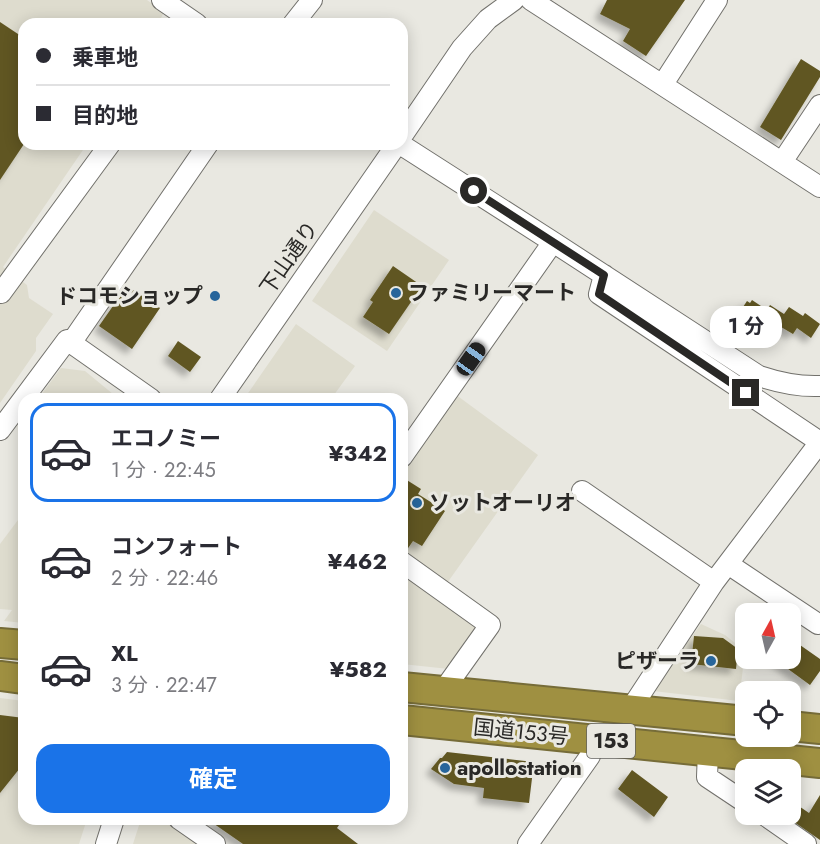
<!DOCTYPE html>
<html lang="ja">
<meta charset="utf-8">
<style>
body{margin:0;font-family:Jost,"Noto Sans JP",sans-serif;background:#f7f7f7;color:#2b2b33;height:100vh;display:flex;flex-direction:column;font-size:22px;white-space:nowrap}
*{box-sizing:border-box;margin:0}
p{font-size:20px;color:#7c7c81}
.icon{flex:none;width:33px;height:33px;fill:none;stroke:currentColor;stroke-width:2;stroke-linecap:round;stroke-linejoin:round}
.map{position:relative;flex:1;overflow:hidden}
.sheet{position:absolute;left:18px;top:393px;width:390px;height:432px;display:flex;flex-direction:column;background:#fff;border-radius:18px;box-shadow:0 3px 15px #0003}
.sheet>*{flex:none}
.hud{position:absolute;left:18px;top:18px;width:390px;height:132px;border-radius:18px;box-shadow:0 3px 15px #0003;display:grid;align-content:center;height:132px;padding:0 18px;background:#fff}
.needle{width:39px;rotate:8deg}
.tools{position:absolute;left:735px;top:603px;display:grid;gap:12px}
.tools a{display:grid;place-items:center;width:66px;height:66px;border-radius:12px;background:#fff;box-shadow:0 3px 15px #0003;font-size:30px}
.end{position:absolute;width:27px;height:27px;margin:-14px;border:8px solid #292826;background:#fff;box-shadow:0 0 0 3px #fff}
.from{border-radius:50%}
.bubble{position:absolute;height:42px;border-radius:18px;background:#fff;box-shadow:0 3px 15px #0003;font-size:20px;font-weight:700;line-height:42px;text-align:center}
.car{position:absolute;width:18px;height:36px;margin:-18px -9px;border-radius:8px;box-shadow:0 0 4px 2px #0007;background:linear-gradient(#222 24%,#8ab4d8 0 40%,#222 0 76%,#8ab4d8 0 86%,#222 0)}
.hud b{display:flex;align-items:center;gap:21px;height:57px;font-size:22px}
.hud b+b{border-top:2px solid #e1e1e2}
.hud i{width:15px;height:15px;background:#2b2b33}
ul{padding:10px 0 0;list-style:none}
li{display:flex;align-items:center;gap:18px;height:99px;margin:0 12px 9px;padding:0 6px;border:3px solid transparent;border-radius:18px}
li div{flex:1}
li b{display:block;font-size:22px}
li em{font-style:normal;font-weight:700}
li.on{border-color:#1a73e8}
li>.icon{width:54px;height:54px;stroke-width:1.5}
.button{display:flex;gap:12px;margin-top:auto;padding:12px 18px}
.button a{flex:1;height:69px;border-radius:18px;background:#1a73e8;color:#fff;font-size:24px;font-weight:700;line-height:69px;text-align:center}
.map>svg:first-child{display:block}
</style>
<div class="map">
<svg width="820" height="844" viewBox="0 0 820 844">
<defs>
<filter id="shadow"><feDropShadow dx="-5.5" dy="5.5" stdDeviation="3" flood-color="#0004"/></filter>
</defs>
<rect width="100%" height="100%" fill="#e9e8e1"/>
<path fill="#dedcce" d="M0,0H147L164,12L158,24H24V144H87L3,267L27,285L29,298L53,314L36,338V351L0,403Z
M374,210L449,260L387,351L312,301Z
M296,324L355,366L331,399H244Z
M61,368L85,371L119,399H38Z
M444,386L538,455L445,586L402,556V446Z
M24,512V623L4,621L12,610L0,609V544Z
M402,568L482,624L449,669L402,664Z
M701,624L725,635L745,651L739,701L653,691Z
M0,698L24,701V819H87L79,844H0Z
M141,819H171L207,844H133Z"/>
<path fill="#605623" filter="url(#shadow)" d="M607,0H685L646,56L623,41L630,29L600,14Z
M0,22L24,38V144L0,180Z
M801,59L820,71V77L781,140L760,127Z
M393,266L422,286L389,334L363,317L373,302L370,300Z
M127,286L160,308L132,349L99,326Z
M752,300L767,310L770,305L784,314L789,307L803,316L805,313L820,324L811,338L797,328L793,334L781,327L778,332L763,321L759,327L739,313L747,301L750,303Z
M178,341L201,357L190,372L168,356Z
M402,477L421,489L418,494L445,511L422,546L413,541L406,551L402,550Z
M694,636L723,638L738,649L736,669L691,664Z
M790,638L820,659V671L810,685L773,658H790Z
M0,715L24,718V763L0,793Z
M447,752L534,762L529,803L483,798L484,788L454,784L431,769L440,758H442Z
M632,770L668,797L654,817L618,789Z
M820,795V840L790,819V800L809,813Z
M207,819H343L337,828L358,844H243Z"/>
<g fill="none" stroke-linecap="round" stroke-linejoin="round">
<g stroke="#72716c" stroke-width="22">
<path id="minor" d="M162,0L197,24
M531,0L820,187
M293,24L312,0
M663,84L717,0
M402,136L462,48L488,19L514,0
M400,144L553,242L759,376C780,383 798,387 820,386
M782,162L820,105
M604,275L599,294L820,442
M1,293L110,144
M71,343L208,144
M220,399L397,144
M0,430L67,340L151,399
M402,457L553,242
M582,491L714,582
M402,562L490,625L443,691
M728,564L818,624
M630,710L714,582L820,442
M708,751L707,777L746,803
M763,814L806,844
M179,819L215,844
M106,844L114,819
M528,844L590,756"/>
</g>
<g stroke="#766c38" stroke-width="32">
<path id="highway" d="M0,643L24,645
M0,676L24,679
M402,687L746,721
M402,720L820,763
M790,726L820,729"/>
</g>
<use href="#minor" stroke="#fff" stroke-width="20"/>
<use href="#highway" stroke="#9f9041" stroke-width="28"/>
</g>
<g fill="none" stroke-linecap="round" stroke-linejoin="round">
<path stroke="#292826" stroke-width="8" d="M474,191L604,275L599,294L746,393"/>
</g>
<g fill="#27659b" stroke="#e9e8e1" stroke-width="2">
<circle cx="396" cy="293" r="6"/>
<circle cx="215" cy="296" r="6"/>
<circle cx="417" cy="503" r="6"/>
<circle cx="711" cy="661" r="6"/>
<circle cx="445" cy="768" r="6"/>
</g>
<g text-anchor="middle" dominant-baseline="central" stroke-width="6" stroke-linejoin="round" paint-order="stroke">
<rect fill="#e9e8e1" stroke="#63625e" stroke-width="1.5" x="587" y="724" width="48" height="34" rx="4.5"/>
<g font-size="20" font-weight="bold" fill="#292826">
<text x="611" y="741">153</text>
</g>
<g font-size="21" fill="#292826" stroke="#e9e8e1">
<text transform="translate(289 258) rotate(-55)">下山通り</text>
<text transform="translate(521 732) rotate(6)">国道153号</text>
</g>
<g font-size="21" font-weight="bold" fill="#292826" stroke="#e9e8e1" text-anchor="start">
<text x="408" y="293">ファミリーマート</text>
<text x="203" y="296" text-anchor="end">ドコモショップ</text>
<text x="429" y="503">ソットオーリオ</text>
<text x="699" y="661" text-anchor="end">ピザーラ</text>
<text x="457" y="768">apollostation</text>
</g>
</g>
</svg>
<div class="tools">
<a><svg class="needle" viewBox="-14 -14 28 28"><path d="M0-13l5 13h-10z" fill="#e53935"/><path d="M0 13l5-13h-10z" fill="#7c7c81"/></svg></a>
<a><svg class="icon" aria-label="locate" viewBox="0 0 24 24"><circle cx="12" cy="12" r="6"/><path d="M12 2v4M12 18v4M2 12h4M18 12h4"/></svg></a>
<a><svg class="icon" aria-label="layers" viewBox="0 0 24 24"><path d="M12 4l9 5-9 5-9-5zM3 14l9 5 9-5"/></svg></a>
</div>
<i class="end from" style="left:474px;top:191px"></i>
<i class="end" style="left:746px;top:393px"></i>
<div class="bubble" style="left:710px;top:306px;width:72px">1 分</div>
<i class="car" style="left:471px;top:359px;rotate:35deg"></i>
<div class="hud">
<b><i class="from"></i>乗車地</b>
<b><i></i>目的地</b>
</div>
<section class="sheet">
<ul>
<li class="on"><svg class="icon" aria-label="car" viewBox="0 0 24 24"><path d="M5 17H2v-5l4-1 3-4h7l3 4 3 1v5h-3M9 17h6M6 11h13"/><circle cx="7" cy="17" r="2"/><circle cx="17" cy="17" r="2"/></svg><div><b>エコノミー</b><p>1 分 · 22:45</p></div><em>¥342</em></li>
<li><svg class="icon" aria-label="car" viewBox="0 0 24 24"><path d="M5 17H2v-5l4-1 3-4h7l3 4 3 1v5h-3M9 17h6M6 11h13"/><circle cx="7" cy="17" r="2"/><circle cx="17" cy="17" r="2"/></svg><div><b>コンフォート</b><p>2 分 · 22:46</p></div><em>¥462</em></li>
<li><svg class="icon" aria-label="car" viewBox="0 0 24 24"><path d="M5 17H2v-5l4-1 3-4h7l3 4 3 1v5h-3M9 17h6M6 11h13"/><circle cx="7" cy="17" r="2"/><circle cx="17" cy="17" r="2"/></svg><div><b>XL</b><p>3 分 · 22:47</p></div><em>¥582</em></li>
</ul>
<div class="button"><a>確定</a></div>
</section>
</div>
